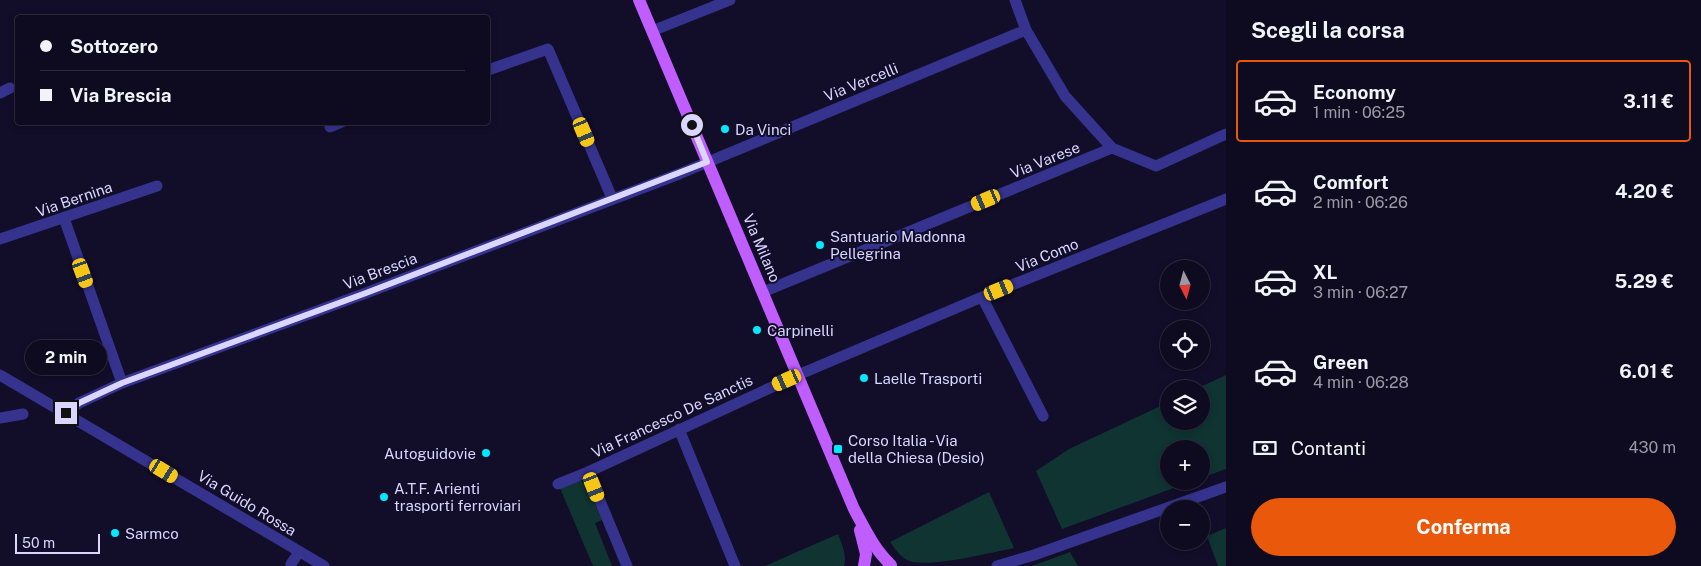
<!DOCTYPE html>
<html lang="it">
<meta charset="utf-8">
<style>
body{margin:0;font-family:"Public Sans",sans-serif;background:#1c182c;color:#f1f3f6;height:100vh;display:flex;flex-direction:column;font-size:19px;white-space:nowrap}
*{box-sizing:border-box;margin:0}
p{font-size:16px;color:#9b9aa4}
.icon{flex:none;width:28px;height:28px;fill:none;stroke:currentColor;stroke-width:2;stroke-linecap:round;stroke-linejoin:round}
.map{position:relative;flex:1;overflow:hidden}
.details{display:flex;flex-direction:column;background:#0e0a1f;width:475px}
.details>*{flex:none}
.top-card{position:absolute;left:15px;top:15px;width:475px;height:110px;border-radius:5px;box-shadow:0 2px 8px #0003,0 0 0 1px #2e2b3d;display:grid;align-content:center;height:110px;padding:0 25px;background:#0e0a1f}
.needle{width:32px;rotate:174deg}
.tools{position:absolute;left:1160px;top:260px;display:grid;gap:10px}
.tools a{display:grid;place-items:center;width:50px;height:50px;border-radius:50%;background:#0e0a1f;box-shadow:0 2px 8px #0003,0 0 0 1px #2e2b3d;font-size:25px}
.scale{position:absolute;left:15px;bottom:12px;width:85px;box-sizing:border-box;padding-left:5px;border:2px solid #dad6ff;border-top:0;font-size:14px;line-height:18px;white-space:nowrap;color:#dad6ff;-webkit-text-stroke:4px #120d29;paint-order:stroke}
.end{position:absolute;width:22px;height:22px;margin:-11px;border:6px solid #dad6ff;background:#111;box-shadow:0 0 0 2px #111}
.from{border-radius:50%}
.bubble{position:absolute;height:35px;border-radius:18px;background:#0e0a1f;box-shadow:0 2px 8px #0003,0 0 0 1px #2e2b3d;font-size:16px;font-weight:700;line-height:35px;text-align:center}
.car{position:absolute;width:15px;height:30px;margin:-15px -8px;border-radius:6px;box-shadow:0 0 4px 1px #0007;background:linear-gradient(#f5c518 24%,#345 0 40%,#f5c518 0 76%,#345 0 86%,#f5c518 0)}
.top-card b{display:flex;align-items:center;gap:18px;height:48px;font-size:19px}
.top-card b+b{border-top:1px solid #2e2b3d}
.top-card i{width:12px;height:12px;background:#f1f3f6}
ul{padding:0;list-style:none}
li{display:flex;align-items:center;gap:15px;height:82px;margin:0 10px 8px;padding:0 15px;border:2px solid transparent;border-radius:5px}
li div{flex:1}
li b{display:block;font-size:19px}
li em{font-style:normal;font-weight:700}
li.selected{border-color:#ea580c}
li>.icon{width:45px;height:45px;stroke-width:1.5}
h2{padding:0 25px;font-size:22px;line-height:60px}
.pay{display:flex;align-items:center;gap:12px;height:55px;padding:0 25px;font-size:19px}
.pay p{margin-inline-start:auto}
.cta{display:flex;gap:10px;margin-top:auto;padding:10px 25px}
.cta a{flex:1;height:58px;border-radius:30px;background:#ea580c;color:#fff;font-size:20px;font-weight:700;line-height:58px;text-align:center}
main{display:flex;flex:1;min-height:0}
.map>svg:first-child{display:block}
</style>
<main>
<div class="map">
<svg width="1226" height="566" viewBox="0 0 1226 566">
<rect width="100%" height="100%" fill="#120d29"/>
<path fill="#0f3432" d="M1226,375V469L1201,478V449H1169V481H1193L1062,529L1036,471L1069,449L1169,402V421H1201V389H1196Z
M577,480L582,481L588,488L602,520L595,523L612,566H593L560,488Z
M989,492L1014,548C989,553 938,566 913,562C903,560 896,551 890,542Z
M1226,528V566H1218L1207,536Z
M838,534C842,544 847,555 844,566H765Z
M1070,552L1078,566H1032Z"/>
<g fill="none" stroke-linecap="round" stroke-linejoin="round">
<path stroke="#35338e" stroke-width="11" d="M1015,0L1026,30L1065,96L1112,148
M652,31L730,0
M488,70L548,49L612,198
M0,93L10,88
M330,127L342,122
M64,218L122,383
M0,239L157,186
M763,292L1112,148L1156,166L1226,134
M982,297L1043,416
M0,375L324,566
M66,413L79,403L122,383L366,293L679,174L1026,30
M0,418L23,414
M679,429L735,566
M588,472L627,566
M558,484L588,472L798,375L982,297L1226,199
M291,566V564L299,552
M997,566L1034,555L1226,487"/>
<path stroke="#c05dff" stroke-width="12" d="M639,0L854,509C865,529 874,549 891,565
M860,530L866,554L864,566"/>
</g>
<g fill="none" stroke-linecap="round" stroke-linejoin="round">
<path stroke="#dad6ff" stroke-width="6" d="M66,413L79,403L122,383L366,293L707,162L692,125"/>
</g>
<g fill="#02e8ff" stroke="#120d29" stroke-width="2">
<circle cx="725" cy="129" r="5"/>
<circle cx="820" cy="245" r="5"/>
<circle cx="757" cy="330" r="5"/>
<circle cx="864" cy="378" r="5"/>
<rect x="833" y="444" width="10" height="10" rx="2.5"/>
<circle cx="486" cy="453" r="5"/>
<circle cx="384" cy="497" r="5"/>
<circle cx="115" cy="533" r="5"/>
</g>
<g text-anchor="middle" dominant-baseline="central" stroke-width="4" stroke-linejoin="round" paint-order="stroke">
<g font-size="15" fill="#dad6ff" stroke="#120d29">
<text transform="translate(861 82) rotate(-22)">Via Vercelli</text>
<text transform="translate(1045 160) rotate(-22)">Via Varese</text>
<text transform="translate(74 199) rotate(-19)">Via Bernina</text>
<text transform="translate(762 248) rotate(67)">Via Milano</text>
<text transform="translate(1047 255) rotate(-22)">Via Como</text>
<text transform="translate(380 271) rotate(-21)">Via Brescia</text>
<text transform="translate(672 416) rotate(-25)">Via Francesco De Sanctis</text>
<text transform="translate(247 503) rotate(31)">Via Guido Rossa</text>
</g>
<g font-size="15" fill="#dad6ff" stroke="#120d29" text-anchor="start">
<text x="735" y="129">Da Vinci</text>
<text x="830" y="236">Santuario Madonna<tspan x="830" dy="17">Pellegrina</tspan></text>
<text x="767" y="330">Carpinelli</text>
<text x="874" y="378">Laelle Trasporti</text>
<text x="848" y="440">Corso Italia - Via<tspan x="848" dy="17">della Chiesa (Desio)</tspan></text>
<text x="476" y="453" text-anchor="end">Autoguidovie</text>
<text x="394" y="488">A.T.F. Arienti<tspan x="394" dy="17">trasporti ferroviari</tspan></text>
<text x="125" y="533">Sarmco</text>
</g>
</g>
</svg>
<div class="tools">
<a><svg class="needle" viewBox="-14 -14 28 28"><path d="M0-13l5 13h-10z" fill="#e53935"/><path d="M0 13l5-13h-10z" fill="#9b9aa4"/></svg></a>
<a><svg class="icon" aria-label="locate" viewBox="0 0 24 24"><circle cx="12" cy="12" r="6"/><path d="M12 2v4M12 18v4M2 12h4M18 12h4"/></svg></a>
<a><svg class="icon" aria-label="layers" viewBox="0 0 24 24"><path d="M12 4l9 5-9 5-9-5zM3 14l9 5 9-5"/></svg></a>
<a>+</a>
<a>−</a>
</div>
<div class="scale">50 m</div>
<i class="end from" style="left:692px;top:125px"></i>
<i class="end" style="left:66px;top:413px"></i>
<div class="bubble" style="left:25px;top:340px;width:82px">2 min</div>
<i class="car" style="left:584px;top:132px;rotate:157deg"></i>
<i class="car" style="left:986px;top:200px;rotate:247deg"></i>
<i class="car" style="left:83px;top:273px;rotate:160deg"></i>
<i class="car" style="left:999px;top:290px;rotate:68deg"></i>
<i class="car" style="left:787px;top:380px;rotate:246deg"></i>
<i class="car" style="left:164px;top:471px;rotate:121deg"></i>
<i class="car" style="left:594px;top:487px;rotate:158deg"></i>
<div class="top-card">
<b><i class="from"></i>Sottozero</b>
<b><i></i>Via Brescia</b>
</div>
</div>
<section class="details">
<h2>Scegli la corsa</h2>
<ul>
<li class="selected"><svg class="icon" aria-label="car" viewBox="0 0 24 24"><path d="M5 17H2v-5l4-1 3-4h7l3 4 3 1v5h-3M9 17h6M6 11h13"/><circle cx="7" cy="17" r="2"/><circle cx="17" cy="17" r="2"/></svg><div><b>Economy</b><p>1 min · 06:25</p></div><em>3.11 €</em></li>
<li><svg class="icon" aria-label="car" viewBox="0 0 24 24"><path d="M5 17H2v-5l4-1 3-4h7l3 4 3 1v5h-3M9 17h6M6 11h13"/><circle cx="7" cy="17" r="2"/><circle cx="17" cy="17" r="2"/></svg><div><b>Comfort</b><p>2 min · 06:26</p></div><em>4.20 €</em></li>
<li><svg class="icon" aria-label="car" viewBox="0 0 24 24"><path d="M5 17H2v-5l4-1 3-4h7l3 4 3 1v5h-3M9 17h6M6 11h13"/><circle cx="7" cy="17" r="2"/><circle cx="17" cy="17" r="2"/></svg><div><b>XL</b><p>3 min · 06:27</p></div><em>5.29 €</em></li>
<li><svg class="icon" aria-label="car" viewBox="0 0 24 24"><path d="M5 17H2v-5l4-1 3-4h7l3 4 3 1v5h-3M9 17h6M6 11h13"/><circle cx="7" cy="17" r="2"/><circle cx="17" cy="17" r="2"/></svg><div><b>Green</b><p>4 min · 06:28</p></div><em>6.01 €</em></li>
</ul>
<div class="pay"><svg class="icon" aria-label="cash" viewBox="0 0 24 24"><path d="M3 7h18v10H3z"/><circle cx="12" cy="12" r="2"/></svg>Contanti<p>430 m</p></div>
<div class="cta"><a>Conferma</a></div>
</section>
</main>
